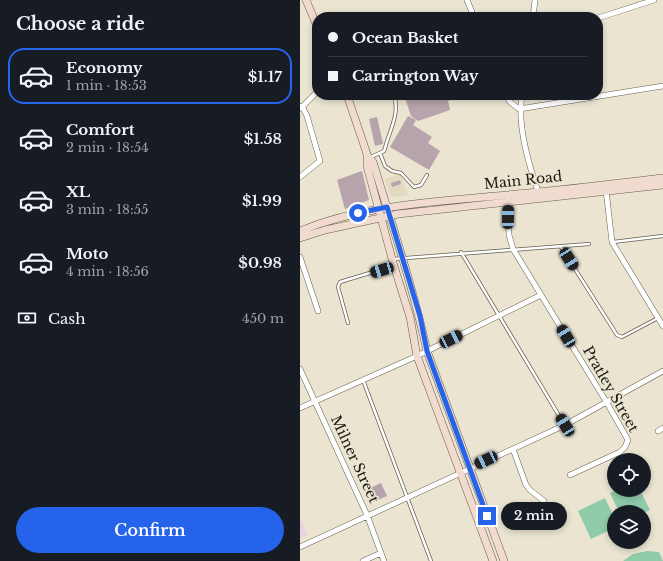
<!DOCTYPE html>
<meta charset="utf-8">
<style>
body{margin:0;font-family:"Libre Baskerville",serif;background:#242831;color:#f1f3f6;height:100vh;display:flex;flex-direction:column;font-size:15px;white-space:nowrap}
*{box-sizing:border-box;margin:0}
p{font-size:13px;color:#9ea1a6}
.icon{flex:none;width:22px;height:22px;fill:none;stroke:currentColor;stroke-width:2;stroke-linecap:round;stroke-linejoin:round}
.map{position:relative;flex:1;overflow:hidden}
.details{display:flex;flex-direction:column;background:#171b24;width:300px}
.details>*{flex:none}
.guide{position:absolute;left:12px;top:12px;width:291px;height:88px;border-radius:16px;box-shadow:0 2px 6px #0003;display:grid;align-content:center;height:88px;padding:0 16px;background:#171b24}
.controls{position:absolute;left:307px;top:453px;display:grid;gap:8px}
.controls a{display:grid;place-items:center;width:44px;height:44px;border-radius:50%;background:#171b24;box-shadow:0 2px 6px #0003;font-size:20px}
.end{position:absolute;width:18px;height:18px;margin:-9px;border:5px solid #2563eb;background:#fff;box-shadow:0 0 0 2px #fff}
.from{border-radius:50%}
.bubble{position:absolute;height:28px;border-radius:14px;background:#171b24;box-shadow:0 2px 6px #0003;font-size:13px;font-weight:600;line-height:28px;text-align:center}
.car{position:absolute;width:12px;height:24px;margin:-12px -6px;border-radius:5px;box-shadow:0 0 3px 1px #0007;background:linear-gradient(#222 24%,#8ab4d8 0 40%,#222 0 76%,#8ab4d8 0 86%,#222 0)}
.guide b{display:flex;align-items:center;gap:14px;height:38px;font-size:15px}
.guide b+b{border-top:1px solid #363941}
.guide i{width:10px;height:10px;background:#f1f3f6}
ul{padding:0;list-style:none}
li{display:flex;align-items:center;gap:12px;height:56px;margin:0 8px 6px;padding:0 8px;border:2px solid transparent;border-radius:16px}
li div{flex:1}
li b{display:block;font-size:15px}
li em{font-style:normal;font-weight:600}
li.on{border-color:#2563eb}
li>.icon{width:36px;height:36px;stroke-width:1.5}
h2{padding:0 16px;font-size:18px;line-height:48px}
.pay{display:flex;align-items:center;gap:10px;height:44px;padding:0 16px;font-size:15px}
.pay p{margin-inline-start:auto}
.cta{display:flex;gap:8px;margin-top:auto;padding:8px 16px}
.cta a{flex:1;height:46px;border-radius:24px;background:#2563eb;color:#fff;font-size:16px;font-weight:600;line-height:46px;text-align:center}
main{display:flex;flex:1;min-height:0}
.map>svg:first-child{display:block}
</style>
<main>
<section class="details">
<h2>Choose a ride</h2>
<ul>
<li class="on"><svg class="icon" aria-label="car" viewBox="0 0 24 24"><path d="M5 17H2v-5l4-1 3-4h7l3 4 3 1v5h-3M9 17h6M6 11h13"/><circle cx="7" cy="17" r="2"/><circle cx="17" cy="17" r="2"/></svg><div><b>Economy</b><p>1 min · 18:53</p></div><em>$1.17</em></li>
<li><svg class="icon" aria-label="car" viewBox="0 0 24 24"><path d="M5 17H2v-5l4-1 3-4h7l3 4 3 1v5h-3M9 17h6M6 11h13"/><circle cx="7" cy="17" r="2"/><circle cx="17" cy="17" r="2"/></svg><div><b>Comfort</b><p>2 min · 18:54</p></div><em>$1.58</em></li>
<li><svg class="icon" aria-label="car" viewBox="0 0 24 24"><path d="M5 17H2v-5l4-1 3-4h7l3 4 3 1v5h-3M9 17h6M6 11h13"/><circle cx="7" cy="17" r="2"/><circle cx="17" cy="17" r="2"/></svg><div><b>XL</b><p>3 min · 18:55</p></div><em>$1.99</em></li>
<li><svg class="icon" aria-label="car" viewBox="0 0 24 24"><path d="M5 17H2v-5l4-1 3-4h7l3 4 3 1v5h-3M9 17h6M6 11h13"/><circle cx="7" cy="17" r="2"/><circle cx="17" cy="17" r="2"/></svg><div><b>Moto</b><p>4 min · 18:56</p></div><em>$0.98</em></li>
</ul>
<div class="pay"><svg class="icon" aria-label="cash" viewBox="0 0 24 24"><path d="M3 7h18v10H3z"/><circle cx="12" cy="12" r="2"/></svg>Cash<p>450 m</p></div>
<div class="cta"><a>Confirm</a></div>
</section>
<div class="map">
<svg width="363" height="561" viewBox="0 0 363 561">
<rect width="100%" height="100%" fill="#eae4d1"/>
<path fill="#e2d9bf" d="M100,174L108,195L94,197L90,195L85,179Z"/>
<path fill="#e9d3e2" d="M0,518L8,535L0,539Z"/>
<path fill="#90cbaa" d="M316,490H340L350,510L344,513L319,512L310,493Z
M305,498L314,517V528L291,539L278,511Z
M347,551L359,552L363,561H323L333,554Z"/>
<path fill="#b6a3ac" d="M104,95H155L156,98L148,101L150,110L118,121L111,116Z
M108,116L116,120L113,125L132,137L128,143L140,151L129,170L90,147Z
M77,117L83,144L75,146L69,119Z
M62,171L69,200L45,209L37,180Z
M100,180L101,184L92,187L91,183Z
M81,483L87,496L74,502L68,489Z"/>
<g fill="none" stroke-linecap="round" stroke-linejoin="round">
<g stroke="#655f4f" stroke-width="4">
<path id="lane" d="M80,153L85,166L92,171L101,173L114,187L121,185L127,175
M71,157L84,151L85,148C90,129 100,114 94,95
M313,242L363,236
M261,247L317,335L322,337L358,318
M161,252L264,424
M93,259L289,244
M48,323L38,287L40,282L93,266
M63,380L131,561"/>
</g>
<g stroke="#655f4f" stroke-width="6">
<path id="street" d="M167,0L174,17
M233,17L235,0
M298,18L354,0
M206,95L210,102L219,109
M222,95C217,124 229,166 239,194
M1,108L17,92
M219,109L363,86
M0,177L20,161L7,116L2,106
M306,190L312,242L363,326
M208,200L209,235L213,249L307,403L328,440L325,447L320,452L270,475
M0,257L18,311
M0,369L67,515L84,561
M0,408L117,356L241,295
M358,431L363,428
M213,449L226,485L230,490L244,501
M0,547L265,425L363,371
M63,561L81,553"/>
</g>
<g stroke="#655f4f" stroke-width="8">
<path id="secondary" d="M6,0L17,26
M47,95L67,154V166L94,266L110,317L117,356L193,561
M67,155L73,162C92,225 113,287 127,351L204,561
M0,231C66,204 136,202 206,195C258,191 311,184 363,178
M0,238L25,230L98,214L363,185"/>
</g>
<use href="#lane" stroke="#fff" stroke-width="2.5"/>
<use href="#street" stroke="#fff" stroke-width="5"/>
<use href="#secondary" stroke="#f1dace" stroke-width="7"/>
</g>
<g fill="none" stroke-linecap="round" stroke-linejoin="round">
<path stroke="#2563eb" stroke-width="5" d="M58,213L87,207L120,316L127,351L187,516"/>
</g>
<g text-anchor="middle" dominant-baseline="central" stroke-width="3.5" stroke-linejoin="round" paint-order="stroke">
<g font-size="14" fill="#1c1a13" stroke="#eae4d1">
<text transform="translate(223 180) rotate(-6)">Main Road</text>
<text transform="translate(311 389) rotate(60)">Pratley Street</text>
<text transform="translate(55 459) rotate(65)">Milner Street</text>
</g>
</g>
</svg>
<div class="controls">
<a><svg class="icon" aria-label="locate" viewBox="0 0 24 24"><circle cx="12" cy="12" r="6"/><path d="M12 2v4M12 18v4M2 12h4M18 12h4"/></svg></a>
<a><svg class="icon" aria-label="layers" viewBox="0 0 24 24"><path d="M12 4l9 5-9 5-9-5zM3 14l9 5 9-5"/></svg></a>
</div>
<i class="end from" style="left:58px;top:213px"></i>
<i class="end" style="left:187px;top:516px"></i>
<div class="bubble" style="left:201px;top:502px;width:66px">2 min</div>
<i class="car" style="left:208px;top:217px;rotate:1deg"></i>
<i class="car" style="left:269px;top:259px;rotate:148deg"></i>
<i class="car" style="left:82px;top:270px;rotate:254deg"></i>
<i class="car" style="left:266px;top:336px;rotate:329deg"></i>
<i class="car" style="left:151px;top:339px;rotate:64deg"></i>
<i class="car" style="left:265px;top:425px;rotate:329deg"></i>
<i class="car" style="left:186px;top:460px;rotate:245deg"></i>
<div class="guide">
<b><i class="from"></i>Ocean Basket</b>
<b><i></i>Carrington Way</b>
</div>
</div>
</main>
